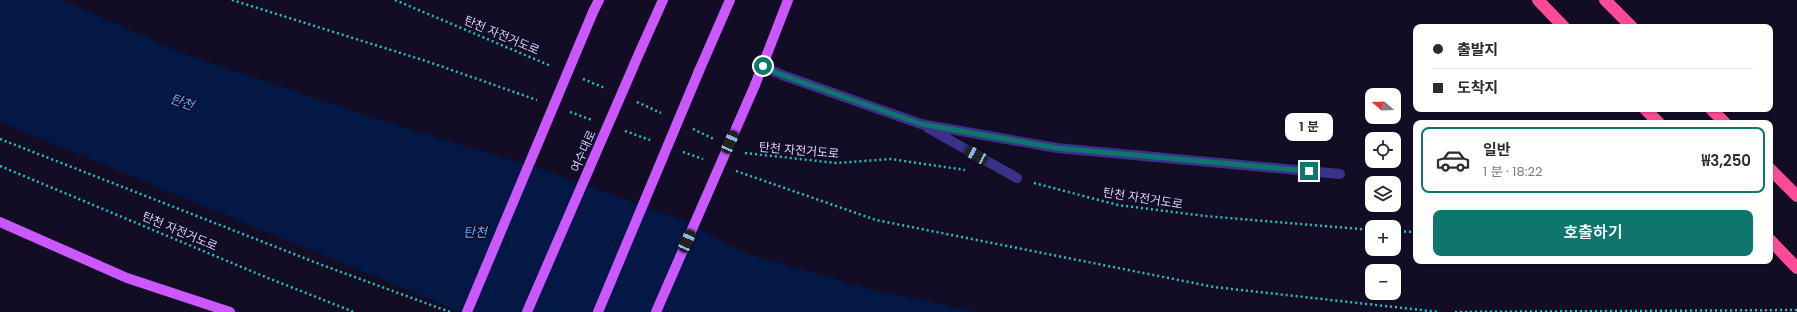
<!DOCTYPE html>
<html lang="ko">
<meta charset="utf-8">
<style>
body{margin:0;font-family:Poppins,"Noto Sans KR",sans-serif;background:#f2f2f3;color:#2b2b33;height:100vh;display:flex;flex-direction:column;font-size:15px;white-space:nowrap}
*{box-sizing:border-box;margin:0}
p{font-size:13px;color:#7c7c81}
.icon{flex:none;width:22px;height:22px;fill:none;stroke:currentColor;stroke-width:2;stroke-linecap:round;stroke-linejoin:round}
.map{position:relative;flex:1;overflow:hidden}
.sheet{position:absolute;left:1413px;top:120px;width:360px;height:144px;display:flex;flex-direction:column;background:#fff;border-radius:8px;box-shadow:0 1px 3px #0004}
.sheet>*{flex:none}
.hud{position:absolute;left:1413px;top:24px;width:360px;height:88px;border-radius:8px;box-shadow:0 1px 3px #0004;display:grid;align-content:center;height:88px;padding:0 20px;background:#fff}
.needle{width:26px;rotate:289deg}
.buttons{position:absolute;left:1365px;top:88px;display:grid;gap:8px}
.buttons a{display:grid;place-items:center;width:36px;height:36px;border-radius:8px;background:#fff;box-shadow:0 1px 3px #0004;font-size:20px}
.end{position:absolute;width:18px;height:18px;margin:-9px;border:5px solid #0f766e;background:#fff;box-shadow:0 0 0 2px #fff}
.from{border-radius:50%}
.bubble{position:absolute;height:28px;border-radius:8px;background:#fff;box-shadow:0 1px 3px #0004;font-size:13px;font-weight:600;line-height:28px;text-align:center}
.car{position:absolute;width:12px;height:24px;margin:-12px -6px;border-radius:5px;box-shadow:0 0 3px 1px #0007;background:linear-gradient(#222 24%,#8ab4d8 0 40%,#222 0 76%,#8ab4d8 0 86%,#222 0)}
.hud b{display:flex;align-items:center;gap:14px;height:38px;font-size:15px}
.hud b+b{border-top:1px solid #e1e1e2}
.hud i{width:10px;height:10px;background:#2b2b33}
ul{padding:7px 0 0;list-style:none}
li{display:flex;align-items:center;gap:12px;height:66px;margin:0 8px 6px;padding:0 12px;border:2px solid #e1e1e2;border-radius:8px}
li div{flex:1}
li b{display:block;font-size:15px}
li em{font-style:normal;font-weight:600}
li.current{border-color:#0f766e}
li>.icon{width:36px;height:36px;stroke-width:1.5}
.button{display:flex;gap:8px;margin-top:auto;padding:8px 20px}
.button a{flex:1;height:46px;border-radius:8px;background:#0f766e;color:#fff;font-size:16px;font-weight:600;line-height:46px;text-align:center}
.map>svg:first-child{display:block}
</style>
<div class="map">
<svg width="1797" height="312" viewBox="0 0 1797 312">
<rect width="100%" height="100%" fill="#120c25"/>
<path fill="#041846" d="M0,0H63L181,53L377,119L547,171L685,221L742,252L869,289L977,312H461L0,122Z"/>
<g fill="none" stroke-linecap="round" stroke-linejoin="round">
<path stroke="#22c2c1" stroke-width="2.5" stroke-dasharray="2 3" stroke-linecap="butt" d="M232,0L426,61L537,100
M395,0L551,66
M583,79L605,88
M637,102L661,113
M570,112L592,120
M693,129L714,139
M625,131L650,140
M0,139L322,265L450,312
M683,152L703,159
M745,153L836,163L891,159L965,170
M0,166L263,276L354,312
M736,171L876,220L1214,287L1439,312
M1034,183L1118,205L1205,216L1372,230
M1394,231L1416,232
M1455,312L1797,310"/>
<path stroke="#3a3289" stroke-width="10" d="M763,66L782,75L921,124L1057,148L1340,174
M928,128L1017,178"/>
<path stroke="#ca57ff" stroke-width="10" d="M593,12L599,0
M641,49L663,0
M699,71L730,0
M755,85L788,0
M0,222L127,278L230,312"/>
<path stroke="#ff4b97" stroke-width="12" d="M1538,0L1564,27
M1605,0L1632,27
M1645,109L1659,123
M1711,109L1725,123
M1770,169L1797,196
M1770,240L1797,268"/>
<path stroke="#ca57ff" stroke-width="10" d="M467,312L593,12
M527,312L641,49
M598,312L699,71
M656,312L755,85"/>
</g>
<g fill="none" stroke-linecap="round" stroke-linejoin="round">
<path stroke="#0f766e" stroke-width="5" d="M763,66L782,75L921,124L1057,148L1309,171"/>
</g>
<g text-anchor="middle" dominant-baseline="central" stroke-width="3" stroke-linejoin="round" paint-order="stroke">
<g font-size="12" fill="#d8d0ff" stroke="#120c25">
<text transform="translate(502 35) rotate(23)">탄천 자전거도로</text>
<text transform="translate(799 150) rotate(5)">탄천 자전거도로</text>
<text transform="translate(583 151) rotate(-66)">여수대로</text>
<text transform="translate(1143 198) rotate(9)">탄천 자전거도로</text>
<text transform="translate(180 231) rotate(23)">탄천 자전거도로</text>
</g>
<g font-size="13" font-style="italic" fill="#5eabff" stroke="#120c25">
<text transform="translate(182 102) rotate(20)">탄천</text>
<text x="475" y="232">탄천</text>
</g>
</g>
</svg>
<div class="buttons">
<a><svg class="needle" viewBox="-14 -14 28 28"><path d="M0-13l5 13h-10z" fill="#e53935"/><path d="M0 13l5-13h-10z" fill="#7c7c81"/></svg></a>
<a><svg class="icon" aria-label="locate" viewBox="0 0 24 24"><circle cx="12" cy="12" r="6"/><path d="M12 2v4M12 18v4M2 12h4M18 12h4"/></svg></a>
<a><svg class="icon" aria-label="layers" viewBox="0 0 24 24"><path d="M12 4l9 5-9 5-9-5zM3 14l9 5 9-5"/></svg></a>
<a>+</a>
<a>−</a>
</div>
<i class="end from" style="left:763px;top:66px"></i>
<i class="end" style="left:1309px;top:171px"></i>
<div class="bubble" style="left:1285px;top:113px;width:48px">1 분</div>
<i class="car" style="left:730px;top:142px;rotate:24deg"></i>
<i class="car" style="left:976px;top:155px;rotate:299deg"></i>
<i class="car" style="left:687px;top:241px;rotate:24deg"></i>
<div class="hud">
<b><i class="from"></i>출발지</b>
<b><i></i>도착지</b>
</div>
<section class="sheet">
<ul>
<li class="current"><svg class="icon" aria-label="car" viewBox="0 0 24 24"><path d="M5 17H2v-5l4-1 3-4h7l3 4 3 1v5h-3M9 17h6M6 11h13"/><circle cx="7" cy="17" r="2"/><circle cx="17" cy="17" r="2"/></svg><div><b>일반</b><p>1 분 · 18:22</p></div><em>₩3,250</em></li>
</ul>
<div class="button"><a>호출하기</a></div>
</section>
</div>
